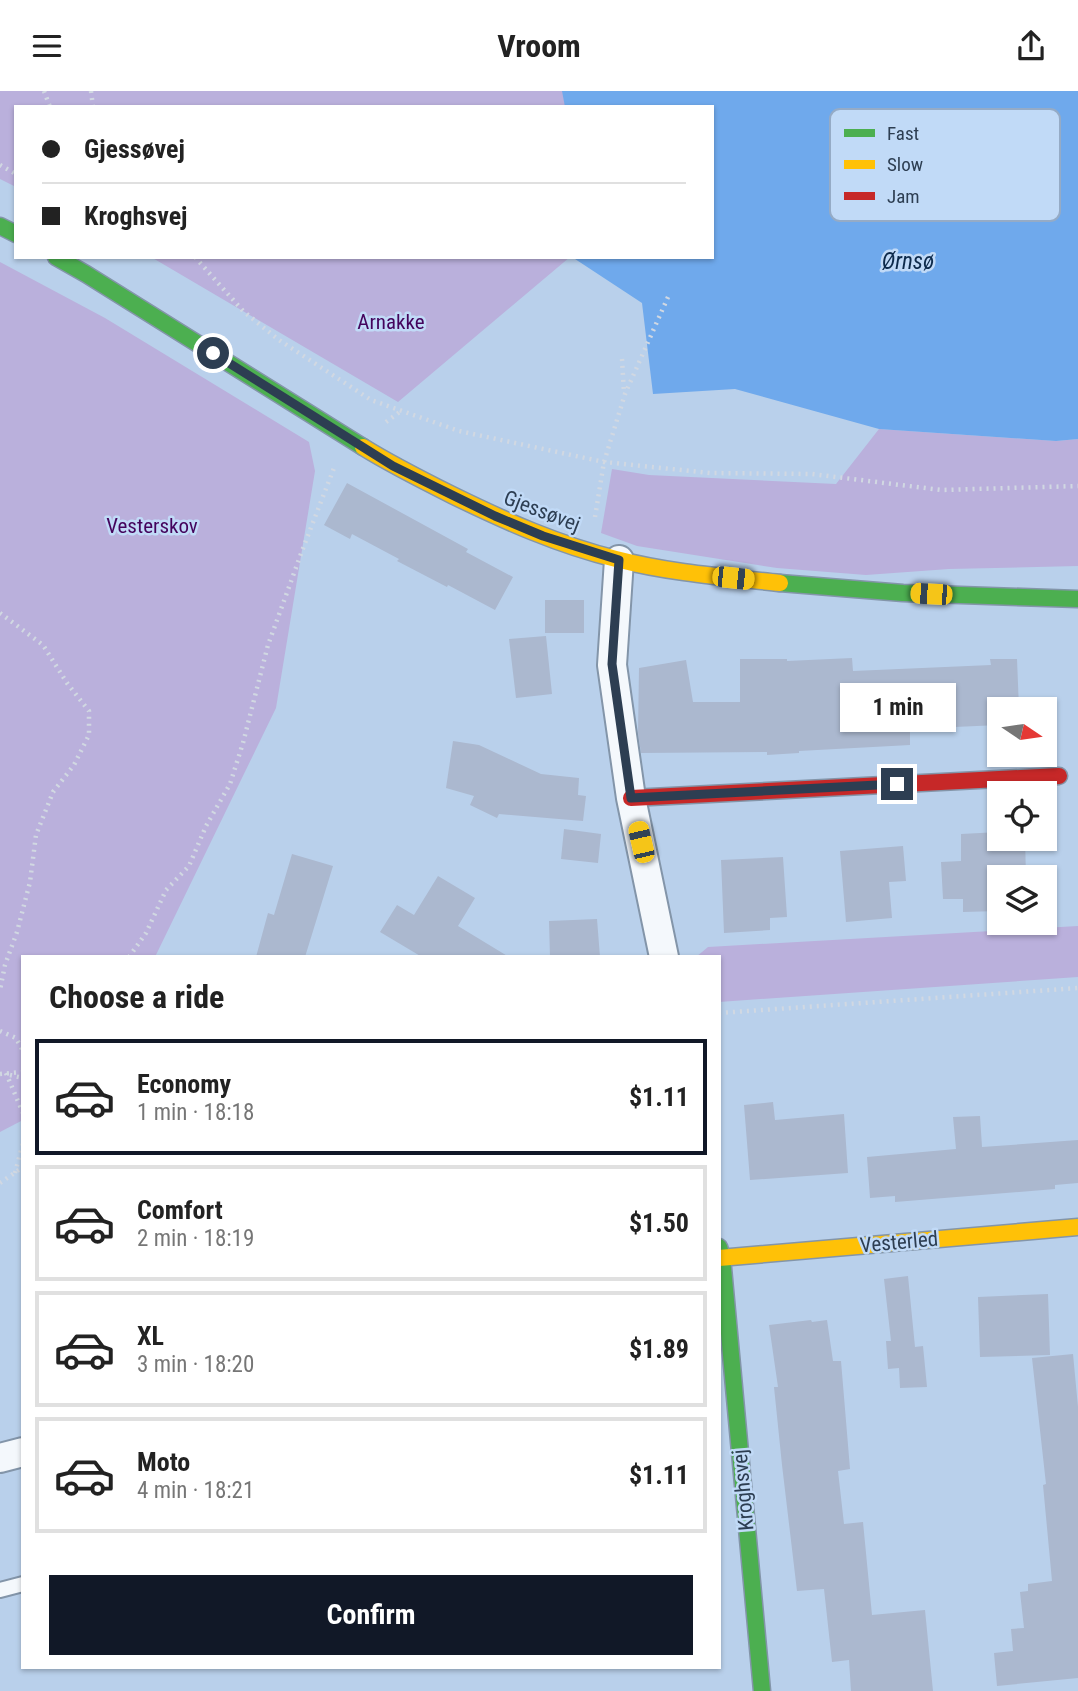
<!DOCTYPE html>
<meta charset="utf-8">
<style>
body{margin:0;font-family:"Roboto Condensed",sans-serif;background:#f6f6f6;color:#222;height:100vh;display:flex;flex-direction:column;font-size:26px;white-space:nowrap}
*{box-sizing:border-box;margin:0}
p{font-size:23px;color:#767676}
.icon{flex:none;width:38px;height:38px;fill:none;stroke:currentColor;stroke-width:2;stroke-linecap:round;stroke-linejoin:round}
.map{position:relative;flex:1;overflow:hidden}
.side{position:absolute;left:21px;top:864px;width:700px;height:714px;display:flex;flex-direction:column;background:#fff;border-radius:0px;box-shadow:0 2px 5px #0004}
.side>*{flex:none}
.banner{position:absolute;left:14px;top:14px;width:700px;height:154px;border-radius:0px;box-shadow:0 2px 5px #0004;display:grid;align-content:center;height:154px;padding:0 28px;background:#fff}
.needle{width:46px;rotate:103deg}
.fabs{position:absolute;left:987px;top:606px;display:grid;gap:14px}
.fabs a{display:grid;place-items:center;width:70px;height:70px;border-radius:0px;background:#fff;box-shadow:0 2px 5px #0004;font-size:35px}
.end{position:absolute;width:32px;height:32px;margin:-16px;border:9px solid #2d3e52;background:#fff;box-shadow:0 0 0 4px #fff}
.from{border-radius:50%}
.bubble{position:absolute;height:49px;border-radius:0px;background:#fff;box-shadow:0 2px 5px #0004;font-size:23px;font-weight:700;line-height:49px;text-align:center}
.car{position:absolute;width:21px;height:42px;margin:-21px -10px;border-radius:9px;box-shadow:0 0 5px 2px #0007;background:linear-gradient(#f5c518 24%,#345 0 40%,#f5c518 0 76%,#345 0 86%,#f5c518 0)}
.banner b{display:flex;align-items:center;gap:24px;height:66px;font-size:26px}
.banner b+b{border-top:2px solid #e0e0e0}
.banner i{width:18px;height:18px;background:#222}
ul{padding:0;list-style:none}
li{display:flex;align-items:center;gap:21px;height:116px;margin:0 14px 10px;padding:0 14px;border:4px solid #e0e0e0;border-radius:0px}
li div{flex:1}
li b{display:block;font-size:26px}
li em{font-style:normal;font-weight:700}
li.current{border-color:#111827}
li>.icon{width:63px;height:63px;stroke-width:1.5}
h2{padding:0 28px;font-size:32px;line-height:84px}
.action{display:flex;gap:14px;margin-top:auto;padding:14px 28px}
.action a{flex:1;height:80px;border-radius:0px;background:#111827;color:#fff;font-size:28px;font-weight:700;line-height:80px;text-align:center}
header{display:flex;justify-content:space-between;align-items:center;height:91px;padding:0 28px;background:#fff;font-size:32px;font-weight:700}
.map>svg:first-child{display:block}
</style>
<header><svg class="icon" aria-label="menu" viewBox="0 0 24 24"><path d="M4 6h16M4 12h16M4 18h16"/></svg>Vroom<svg class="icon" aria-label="share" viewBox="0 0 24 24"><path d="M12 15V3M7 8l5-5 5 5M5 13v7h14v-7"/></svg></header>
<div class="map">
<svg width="1078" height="1600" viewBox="0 0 1078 1600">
<rect width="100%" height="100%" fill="#b9d0eb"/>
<path fill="#bab0dc" d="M0,0H574L578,16H16V96L0,88Z
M151,166H570L398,311Z
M0,171L105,227L309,351L315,380L276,617L155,866H23V1029L0,1041Z
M879,338L1056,350L1078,348V475L949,478L866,484L777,477L637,455L601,442L612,378L649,384L836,393Z
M1078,835V886L719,911V866H696L708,856Z"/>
<path fill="#6fa9ec" d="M562,0H1078V348L1056,350L879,338L735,298L653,303L642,212L572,166H712V16H565Z"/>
<path fill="#abb8cf" d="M347,392L468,458L466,461L513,486L495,519L448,494L447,496L397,470L399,468L352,443L350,448L324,434Z
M545,509H584V542H545Z
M546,545L552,603L516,607L509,548Z
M852,567L853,580L991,574L990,568H1017L1019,618H999V634L910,638V654L799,660V662L767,664V661L641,662L638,642L639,577L686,569L693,611H740V568H787V570Z
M453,650L479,654L541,683L579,687L578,704L586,705L583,730L499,723L497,727L470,714L474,705L446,697Z
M564,738L601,743L598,772L561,768Z
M999,741V747H1025L1026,786H999V820L963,821V808H943L941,771L961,770V743Z
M903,755L906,790L889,791L892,827L846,831L840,760Z
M292,763L333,775L305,866H256L268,822L274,824Z
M783,766L787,826L770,827V839L724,842L721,769Z
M438,785L475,807L458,835L509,866H422L380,841L397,814L414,824Z
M597,828L600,866H550L549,830Z
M773,1011L775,1029L844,1023L848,1082L750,1089L744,1014Z
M980,1025L982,1056L1078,1049V1092L1055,1094V1098L895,1111V1105L870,1107L867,1066L956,1058L953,1026Z
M908,1185L915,1256L923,1255L927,1296L900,1297L899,1277L888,1278L886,1250H891L884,1188Z
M1048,1203L1050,1264L980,1266L978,1206Z
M811,1229L812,1231L827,1229L833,1270H841L850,1378L838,1380L844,1433L863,1431L872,1524L925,1519L933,1600H851L849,1569L832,1571L824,1498L797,1500L782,1374L774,1296H778L769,1234Z
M1073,1263L1078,1316V1587L997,1595L994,1562L1013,1560L1011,1538L1024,1537L1020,1501L1028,1500V1493L1052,1490L1043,1394L1046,1393L1032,1267Z"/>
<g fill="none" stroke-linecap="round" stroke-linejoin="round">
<g stroke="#8395a9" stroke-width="18">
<path id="lane" d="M0,1499L23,1493"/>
</g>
<g stroke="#8395a9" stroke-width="32">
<path id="street" d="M619,469L612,574L631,707L664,866
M0,1367L23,1361"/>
</g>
<g stroke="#8395a9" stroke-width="19">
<path id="fast" d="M0,135L16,143
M56,166L86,183L363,356
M780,492L903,502L1078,508
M719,1156L722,1166L762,1600"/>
</g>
<g stroke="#8395a9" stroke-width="19">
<path id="slow" d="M363,356C392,374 422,389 452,404C505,430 559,454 616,468C670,482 725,486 780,492
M719,1167L1078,1136"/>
</g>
<g stroke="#8395a9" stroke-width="19">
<path id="jam" d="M631,707L1059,685"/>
</g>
<path stroke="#d1d8e2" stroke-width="4.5" stroke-dasharray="2 5" stroke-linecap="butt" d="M44,0L50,16
M91,0L93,16
M0,74L16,83
M195,166L243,220L279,249L371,309L459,340L604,371L710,382L812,383L941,399L1078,395
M622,268L624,302
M386,331L401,320
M595,426L604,371L625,303L668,206
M0,522L43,554L67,592L89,620V644L74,674L53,701L36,744L30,791L17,841L5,874L0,899
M129,866L146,842L166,799L189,775L206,735L230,693L243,652L268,554L302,460L334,377
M719,922L1078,897
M0,940L16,947L23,960
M6,982L23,1022
M0,983L23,981
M10,984L23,987
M15,1082L23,1052
M0,1092L23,1076"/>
<use href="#lane" stroke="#f4f8fc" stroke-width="14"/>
<use href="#street" stroke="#f4f8fc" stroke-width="28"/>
<use href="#fast" stroke="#4caf50" stroke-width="16"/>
<use href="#slow" stroke="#ffc107" stroke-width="16"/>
<use href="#jam" stroke="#c62828" stroke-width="16"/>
</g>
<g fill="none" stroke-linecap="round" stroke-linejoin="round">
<path stroke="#2d3e52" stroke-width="9" d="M213,262L393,375L495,425L543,445L619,469L612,573L631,707L897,693"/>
</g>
<g text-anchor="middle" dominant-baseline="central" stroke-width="5" stroke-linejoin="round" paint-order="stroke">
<g font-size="21" fill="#44045c" stroke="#c1daf7">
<text x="391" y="231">Arnakke</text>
<text x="152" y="435">Vesterskov</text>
</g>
<g font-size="21" fill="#2d3e52" stroke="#c1daf7">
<text transform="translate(542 420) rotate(21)">Gjessøvej</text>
<text transform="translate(899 1151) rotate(-5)">Vesterled</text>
<text transform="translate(743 1399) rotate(-95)">Kroghsvej</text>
</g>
<g font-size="23" font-style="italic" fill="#0d2a4b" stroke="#c1daf7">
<text x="908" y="170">Ørnsø</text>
</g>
</g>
<rect x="830" y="18" width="230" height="112" rx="10" fill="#c1daf7" stroke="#95abc6" stroke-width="2"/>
<rect x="844" y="38" width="31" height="8" fill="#4caf50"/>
<rect x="844" y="69" width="31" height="9" fill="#ffc107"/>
<rect x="844" y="101" width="31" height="8" fill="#c62828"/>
<g font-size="19" fill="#2d3e52">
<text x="887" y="49">Fast</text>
<text x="887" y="80">Slow</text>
<text x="887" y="112">Jam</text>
</g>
</svg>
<div class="fabs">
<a><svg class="needle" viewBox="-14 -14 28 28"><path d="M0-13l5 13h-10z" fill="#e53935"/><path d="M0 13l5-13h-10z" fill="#767676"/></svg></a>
<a><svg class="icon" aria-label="locate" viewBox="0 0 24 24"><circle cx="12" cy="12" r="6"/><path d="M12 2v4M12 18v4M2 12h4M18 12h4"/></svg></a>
<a><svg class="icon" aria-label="layers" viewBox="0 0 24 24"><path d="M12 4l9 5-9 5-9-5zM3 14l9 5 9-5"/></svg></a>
</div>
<i class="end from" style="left:213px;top:262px"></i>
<i class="end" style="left:897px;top:693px"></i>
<div class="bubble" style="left:840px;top:592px;width:116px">1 min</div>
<i class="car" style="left:733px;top:487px;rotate:96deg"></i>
<i class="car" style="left:931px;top:503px;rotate:273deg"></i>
<i class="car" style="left:641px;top:751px;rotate:347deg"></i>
<div class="banner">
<b><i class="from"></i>Gjessøvej</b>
<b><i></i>Kroghsvej</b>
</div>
<section class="side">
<h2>Choose a ride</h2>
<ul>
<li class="current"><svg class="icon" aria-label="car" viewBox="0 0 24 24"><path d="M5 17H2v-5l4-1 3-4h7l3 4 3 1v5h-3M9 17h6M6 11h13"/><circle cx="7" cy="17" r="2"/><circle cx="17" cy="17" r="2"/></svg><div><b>Economy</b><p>1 min · 18:18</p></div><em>$1.11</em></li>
<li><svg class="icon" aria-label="car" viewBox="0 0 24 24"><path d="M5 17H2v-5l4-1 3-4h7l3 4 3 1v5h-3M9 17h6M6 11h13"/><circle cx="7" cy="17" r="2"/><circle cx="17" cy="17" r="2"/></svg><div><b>Comfort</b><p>2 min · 18:19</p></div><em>$1.50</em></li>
<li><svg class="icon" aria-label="car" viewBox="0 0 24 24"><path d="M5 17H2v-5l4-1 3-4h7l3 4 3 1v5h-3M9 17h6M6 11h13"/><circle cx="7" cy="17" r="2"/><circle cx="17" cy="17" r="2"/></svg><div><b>XL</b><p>3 min · 18:20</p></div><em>$1.89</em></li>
<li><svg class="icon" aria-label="car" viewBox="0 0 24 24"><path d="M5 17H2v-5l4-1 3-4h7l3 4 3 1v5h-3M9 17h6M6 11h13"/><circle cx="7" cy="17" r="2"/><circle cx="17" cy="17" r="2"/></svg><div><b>Moto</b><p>4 min · 18:21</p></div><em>$1.11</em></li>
</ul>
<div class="action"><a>Confirm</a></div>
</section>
</div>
